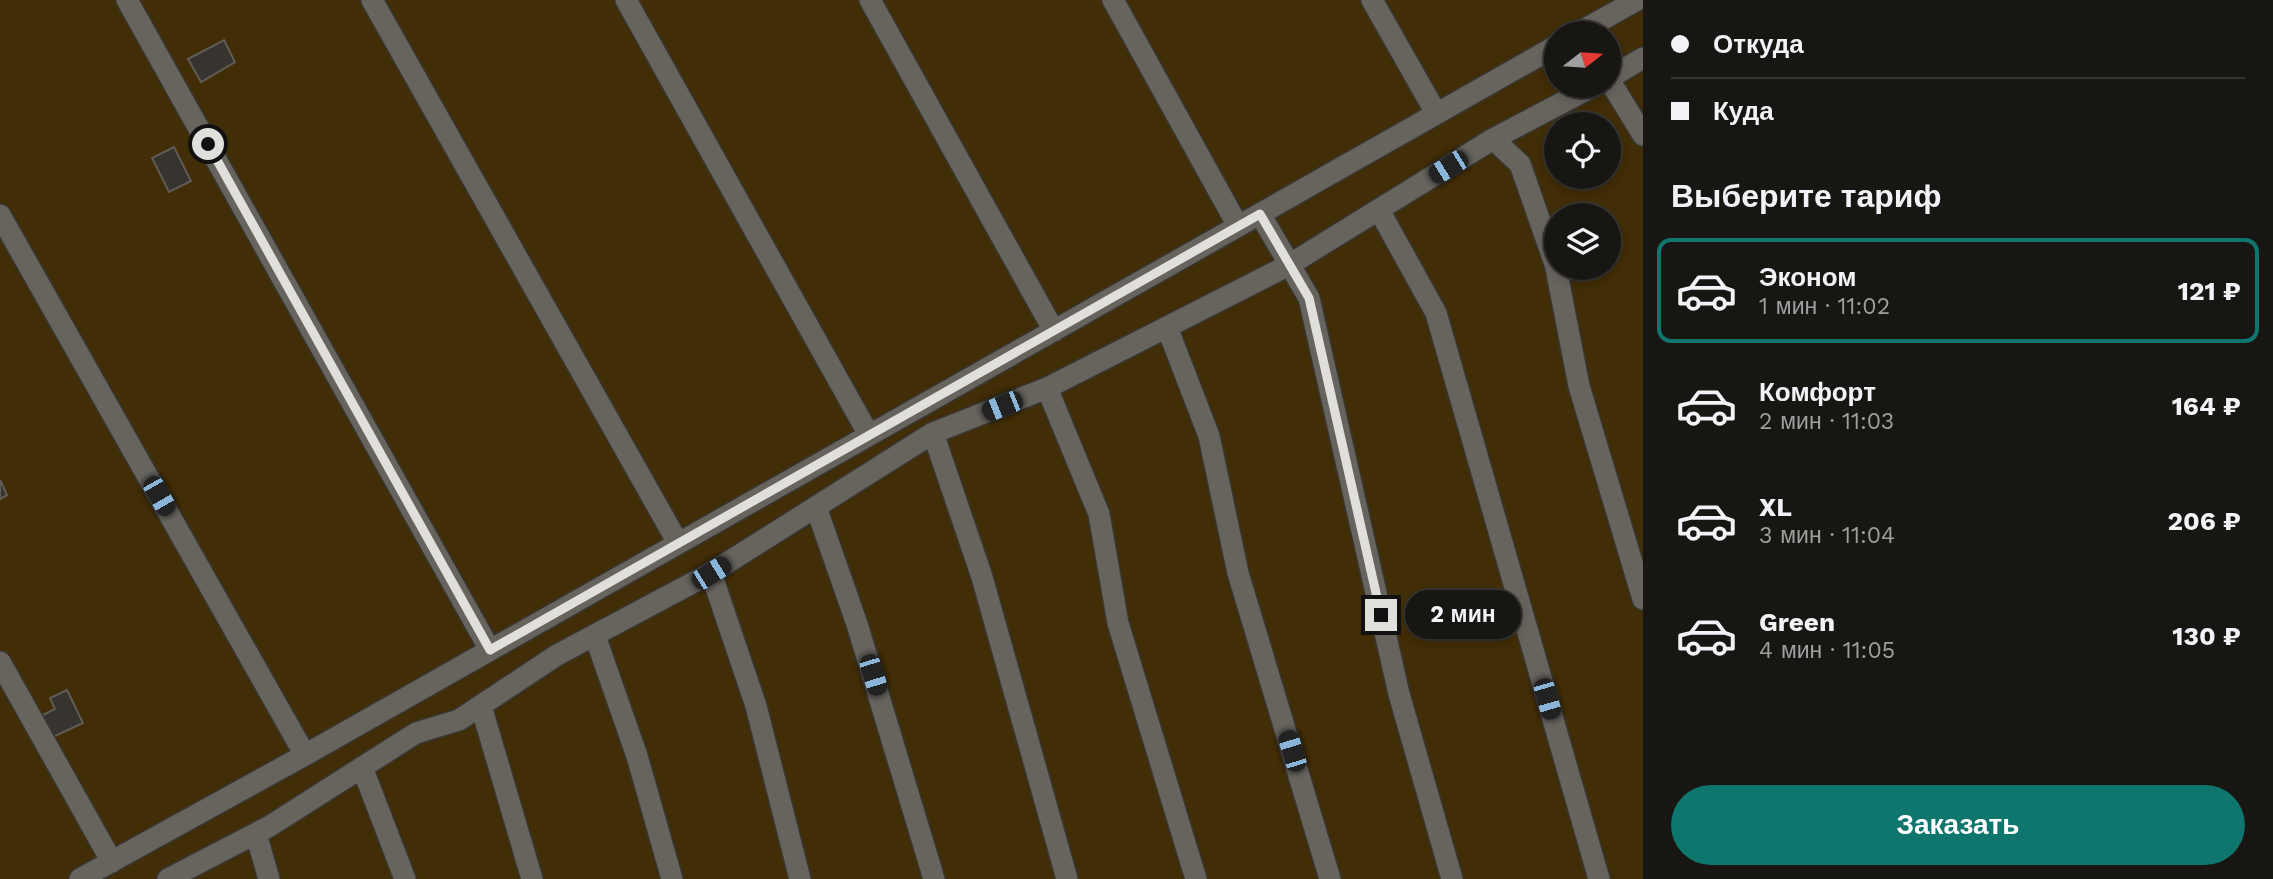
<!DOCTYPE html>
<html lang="ru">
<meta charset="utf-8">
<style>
body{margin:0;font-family:"Work Sans",sans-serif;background:#252321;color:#f1f3f6;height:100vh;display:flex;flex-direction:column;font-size:26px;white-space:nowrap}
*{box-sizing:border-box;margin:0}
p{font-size:23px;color:#9f9fa0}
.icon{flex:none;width:38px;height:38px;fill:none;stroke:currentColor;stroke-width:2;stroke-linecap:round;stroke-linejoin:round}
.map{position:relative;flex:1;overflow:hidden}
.details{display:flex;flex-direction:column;background:#181613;width:630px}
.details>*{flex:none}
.banner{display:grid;align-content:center;height:154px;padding:0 28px;background:#181613}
.needle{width:46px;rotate:73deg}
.buttons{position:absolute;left:1544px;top:21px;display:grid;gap:14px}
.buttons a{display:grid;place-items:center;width:77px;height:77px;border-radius:50%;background:#181613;box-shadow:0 4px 10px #0003,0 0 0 2px #363533;font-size:35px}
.end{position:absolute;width:32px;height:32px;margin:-16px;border:9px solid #e1dfdc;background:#111;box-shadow:0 0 0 4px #111}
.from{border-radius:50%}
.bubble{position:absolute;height:49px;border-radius:24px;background:#181613;box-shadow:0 4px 10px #0003,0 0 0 2px #363533;font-size:23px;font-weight:700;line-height:49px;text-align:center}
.car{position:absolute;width:21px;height:42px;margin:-21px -10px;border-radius:9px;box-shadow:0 0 5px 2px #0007;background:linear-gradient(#222 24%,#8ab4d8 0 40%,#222 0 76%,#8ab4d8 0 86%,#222 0)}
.banner b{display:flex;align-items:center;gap:24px;height:66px;font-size:26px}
.banner b+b{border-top:2px solid #363533}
.banner i{width:18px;height:18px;background:#f1f3f6}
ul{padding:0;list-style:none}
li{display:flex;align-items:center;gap:21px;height:105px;margin:0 14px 10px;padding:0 14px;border:4px solid transparent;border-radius:14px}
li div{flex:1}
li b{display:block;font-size:26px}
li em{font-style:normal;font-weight:700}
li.active{border-color:#0f766e}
li>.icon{width:63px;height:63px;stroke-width:1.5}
h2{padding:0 28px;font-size:32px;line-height:84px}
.primary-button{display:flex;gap:14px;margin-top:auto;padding:14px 28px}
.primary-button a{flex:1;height:80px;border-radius:42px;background:#0f766e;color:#fff;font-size:28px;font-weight:700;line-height:80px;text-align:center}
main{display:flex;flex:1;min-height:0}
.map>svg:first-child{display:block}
</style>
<main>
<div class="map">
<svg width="1643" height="879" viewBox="0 0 1643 879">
<rect width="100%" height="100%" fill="#201d19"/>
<path fill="#412d06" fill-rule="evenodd" d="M0,0H1643V879H0ZM1556,33H1608V86H1556ZM1556,124H1608V177H1556ZM1556,215H1608V268H1556Z"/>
<path fill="#37342f" stroke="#5f5c56" stroke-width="2" d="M224,40L235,62L201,82L188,59Z
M174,147L191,181L169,192L152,158Z
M0,480L7,495L0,499Z
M67,690L83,723L51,738L41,716L55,709L50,698Z"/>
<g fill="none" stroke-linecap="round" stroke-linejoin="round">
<g stroke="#393734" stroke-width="24">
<path id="minor" d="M127,0L490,650
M372,0L678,543
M626,0L869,435
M870,0L1054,331
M1113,0L1238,226
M1372,0L1436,113
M1578,33L1637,0
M1608,78L1643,135
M1609,78L1643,58
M1493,139L1594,86
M1379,210L1436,313L1599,879
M1260,214L1309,298L1399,694L1452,879
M0,215L305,755
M1556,268L1579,386L1643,599
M1167,327L1209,436L1238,573L1330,879
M1047,388L1099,514L1118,623L1196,879
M933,433L982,577L1067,879
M816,507L857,624L934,879
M711,573L756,706L800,879
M595,636L637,756L672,879
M0,662L112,862
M481,706L532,879
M362,767L405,879
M256,834L269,879
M80,879L305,755L1556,46
M168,879L270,826L416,733L459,720L557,655L711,573L933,433L1047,388L1289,265L1493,139L1520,164L1556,267"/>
</g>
<use href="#minor" stroke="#67645e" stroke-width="21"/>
</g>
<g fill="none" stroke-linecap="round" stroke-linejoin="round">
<path stroke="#e1dfdc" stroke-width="9" d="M208,144L490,650L1260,214L1309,298L1381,615"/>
</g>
</svg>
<div class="buttons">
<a><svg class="needle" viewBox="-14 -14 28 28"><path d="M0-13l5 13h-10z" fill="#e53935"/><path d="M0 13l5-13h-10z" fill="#9f9fa0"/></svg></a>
<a><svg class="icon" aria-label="locate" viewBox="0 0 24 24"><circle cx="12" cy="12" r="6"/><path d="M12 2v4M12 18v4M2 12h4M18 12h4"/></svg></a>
<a><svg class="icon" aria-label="layers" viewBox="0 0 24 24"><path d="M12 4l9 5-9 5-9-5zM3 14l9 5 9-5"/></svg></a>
</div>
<i class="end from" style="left:208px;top:144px"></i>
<i class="end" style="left:1381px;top:615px"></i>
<div class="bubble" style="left:1405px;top:590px;width:116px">2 мин</div>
<i class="car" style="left:1448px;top:167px;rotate:238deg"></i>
<i class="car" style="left:1002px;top:406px;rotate:248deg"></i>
<i class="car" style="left:159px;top:496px;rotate:150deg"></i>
<i class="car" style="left:711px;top:573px;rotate:58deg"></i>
<i class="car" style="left:873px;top:675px;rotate:163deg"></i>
<i class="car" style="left:1547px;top:699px;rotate:164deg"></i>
<i class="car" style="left:1292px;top:751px;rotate:343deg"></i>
</div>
<section class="details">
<div class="banner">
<b><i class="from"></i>Откуда</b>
<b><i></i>Куда</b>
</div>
<h2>Выберите тариф</h2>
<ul>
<li class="active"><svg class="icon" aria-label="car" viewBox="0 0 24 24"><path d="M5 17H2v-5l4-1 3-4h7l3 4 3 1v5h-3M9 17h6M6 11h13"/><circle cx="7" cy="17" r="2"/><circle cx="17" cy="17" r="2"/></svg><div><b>Эконом</b><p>1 мин · 11:02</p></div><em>121 ₽</em></li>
<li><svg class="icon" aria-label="car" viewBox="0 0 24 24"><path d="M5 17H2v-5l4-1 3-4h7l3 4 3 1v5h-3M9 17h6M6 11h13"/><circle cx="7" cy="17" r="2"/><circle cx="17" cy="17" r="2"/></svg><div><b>Комфорт</b><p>2 мин · 11:03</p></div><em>164 ₽</em></li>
<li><svg class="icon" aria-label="car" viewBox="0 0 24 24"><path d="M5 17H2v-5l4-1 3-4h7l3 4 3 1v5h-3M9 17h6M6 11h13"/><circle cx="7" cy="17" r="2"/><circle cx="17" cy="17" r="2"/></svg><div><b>XL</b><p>3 мин · 11:04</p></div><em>206 ₽</em></li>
<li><svg class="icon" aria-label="car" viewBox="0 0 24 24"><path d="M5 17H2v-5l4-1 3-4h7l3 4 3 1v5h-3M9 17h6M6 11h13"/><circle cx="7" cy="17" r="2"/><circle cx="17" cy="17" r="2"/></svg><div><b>Green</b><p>4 мин · 11:05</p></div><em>130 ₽</em></li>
</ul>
<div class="primary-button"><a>Заказать</a></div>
</section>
</main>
